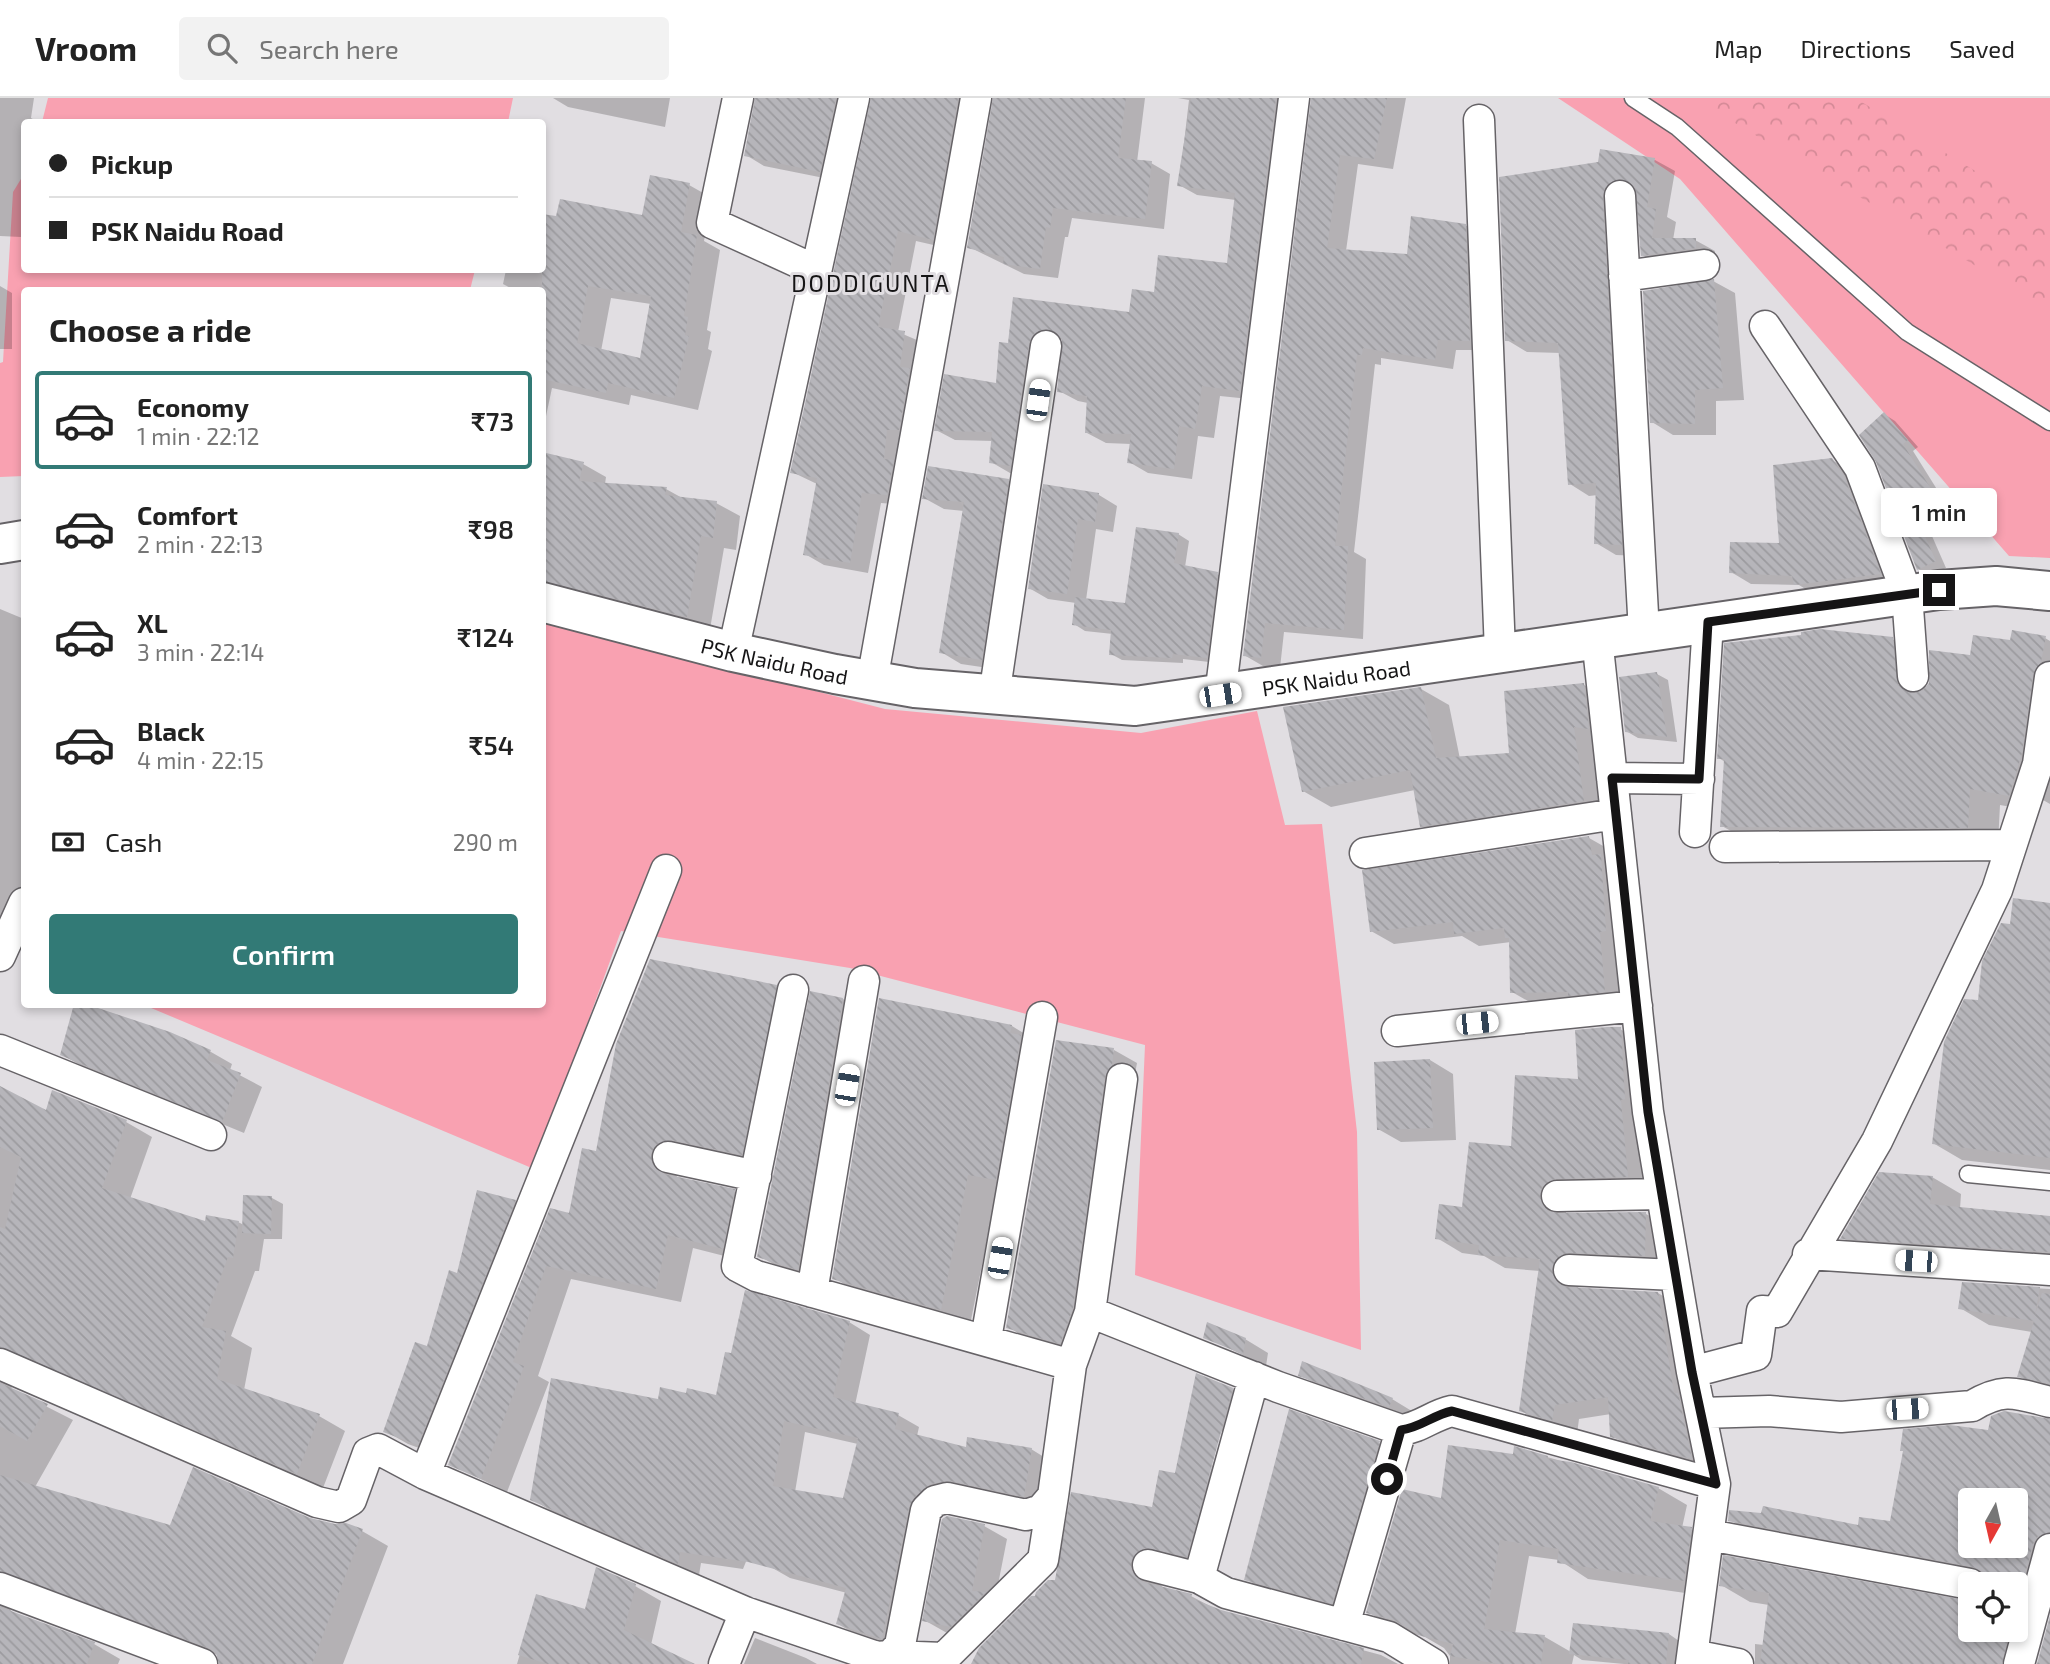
<!DOCTYPE html>
<meta charset="utf-8">
<style>
body{margin:0;font-family:"Exo 2",sans-serif;background:#f2f2f2;color:#222;height:100vh;display:flex;flex-direction:column;font-size:26px;white-space:nowrap}
*{box-sizing:border-box;margin:0}
p{font-size:23px;color:#767676}
.icon{flex:none;width:38px;height:38px;fill:none;stroke:currentColor;stroke-width:2;stroke-linecap:round;stroke-linejoin:round}
.map{position:relative;flex:1;overflow:hidden}
.sheet{position:absolute;left:21px;top:189px;width:525px;height:721px;display:flex;flex-direction:column;background:#fff;border-radius:7px;box-shadow:0 4px 10px #0003}
.sheet>*{flex:none}
.top-card{position:absolute;left:21px;top:21px;width:525px;height:154px;border-radius:7px;box-shadow:0 4px 10px #0003;display:grid;align-content:center;height:154px;padding:0 28px;background:#fff}
.needle{width:46px;rotate:188deg}
.controls{position:absolute;left:1958px;top:1390px;display:grid;gap:14px}
.controls a{display:grid;place-items:center;width:70px;height:70px;border-radius:7px;background:#fff;box-shadow:0 4px 10px #0003;font-size:35px}
.end{position:absolute;width:32px;height:32px;margin:-16px;border:9px solid #151415;background:#fff;box-shadow:0 0 0 4px #fff}
.from{border-radius:50%}
.bubble{position:absolute;height:49px;border-radius:7px;background:#fff;box-shadow:0 4px 10px #0003;font-size:23px;font-weight:600;line-height:49px;text-align:center}
.car{position:absolute;width:21px;height:42px;margin:-21px -10px;border-radius:9px;box-shadow:0 0 5px 2px #0007;background:linear-gradient(#fff 24%,#345 0 40%,#fff 0 76%,#345 0 86%,#fff 0)}
.top-card b{display:flex;align-items:center;gap:24px;height:66px;font-size:26px}
.top-card b+b{border-top:2px solid #e0e0e0}
.top-card i{width:18px;height:18px;background:#222}
ul{padding:0;list-style:none}
li{display:flex;align-items:center;gap:21px;height:98px;margin:0 14px 10px;padding:0 14px;border:4px solid transparent;border-radius:7px}
li div{flex:1}
li b{display:block;font-size:26px}
li em{font-style:normal;font-weight:600}
li.current{border-color:#327a76}
li>.icon{width:63px;height:63px;stroke-width:1.5}
h2{padding:0 28px;font-size:32px;line-height:84px}
.pay{display:flex;align-items:center;gap:18px;height:77px;padding:0 28px;font-size:26px}
.pay p{margin-inline-start:auto}
.action{display:flex;gap:14px;margin-top:auto;padding:14px 28px}
.action a{flex:1;height:80px;border-radius:7px;background:#327a76;color:#fff;font-size:28px;font-weight:600;line-height:80px;text-align:center}
header{display:flex;align-items:center;gap:42px;box-sizing:border-box;height:98px;padding:0 35px;background:#fff;border-bottom:2px solid #e0e0e0}
header strong{font-size:33px}
nav{display:flex;gap:38px;margin-inline-start:auto;font-size:24px}
.search{width:490px;height:63px;background:#f2f2f2;display:flex;align-items:center;gap:18px;box-sizing:border-box;padding:0 24px;border-radius:7px;color:#767676;font-size:26px}
.map>svg:first-child{display:block}
</style>
<header>
<strong>Vroom</strong>
<div class="search"><svg class="icon" aria-label="search" viewBox="0 0 24 24"><circle cx="10" cy="10" r="6"/><path d="M15 15l6 6"/></svg>Search here</div>
<nav><a>Map</a><a>Directions</a><a>Saved</a></nav>
</header>
<div class="map">
<svg width="2050" height="1566" viewBox="0 0 2050 1566">
<defs>
<pattern id="forest-crowns" width="20" height="18" patternUnits="userSpaceOnUse" patternTransform="scale(1.75)"><rect width="20" height="18" fill="#f9a1b1"/><path d="M2 6a3 3 0 1 1 6 0M12 15a3 3 0 1 1 6 0" fill="none" stroke="#d58a97"/></pattern>
<pattern id="building-back-hatch" width="6" height="6" patternUnits="userSpaceOnUse" patternTransform="scale(1.75)"><rect width="6" height="6" fill="#b6b5ba"/><path d="M-1 5l2 2M0 0l6 6M5-1l2 2" fill="none" stroke="#9c9b9f"/></pattern>
</defs>
<rect width="100%" height="100%" fill="#e1dee2"/>
<path fill="#f9a1b1" d="M48,0H513L508,24H42Z
M1558,0H2050V460L2009,458L1680,81Z
M24,76V172H475L470,192H24V378L0,379V265L3,264L13,94Z
M543,523L885,611L1141,635L1257,613L1285,727L1322,726L1357,1034L1361,1252L1135,1177L1145,947L850,870L621,833L534,1071L144,907L542,906Z"/>
<path fill="url(#forest-crowns)" d="M1693,0H1855L2033,108L2050,129V208L2045,209Z"/>
<path fill="#0003" fill-rule="evenodd" d="M0,0H34L31,20L38,24H24L21,139L0,138Z
M553,0H670L665,29L568,9Z
M757,0H859L839,83L764,68L746,57Z
M872,0H981L951,151L916,143L898,234L924,245L906,407L881,405L868,475L824,467L805,456L817,386L792,374Z
M995,0H1145L1137,64L1151,65L1170,76L1164,131L1072,120L1068,139H1065L1058,180L1024,176L969,149Z
M1178,0H1299L1259,302L1220,298L1214,340L1198,338L1192,381L1148,375L1129,364L1131,346L1106,345L1087,335L1088,305L1078,303L1059,293L1064,241L1058,242L1029,377L1010,375L991,364L993,343L955,342L936,332L998,287L1010,247L1015,201L1131,216L1155,196L1229,167L1236,102L1197,97L1179,87L1189,2Z
M1312,0H1406L1393,71L1358,66L1346,153L1408,158L1465,127L1484,138L1488,252H1456L1453,271L1381,260V267L1375,266L1354,454L1366,461L1363,541L1284,534L1280,570L1263,568L1244,557Z
M1602,53L1655,62L1675,73L1667,119L1676,124L1673,142H1695L1715,153V161L1662,168L1642,157L1637,92L1624,101L1641,458L1616,457L1596,445L1598,397L1589,398L1570,386L1561,255L1527,254L1507,242L1600,65Z
M689,87L712,100L704,143L720,152L707,232L711,234L708,251L712,253L698,312L631,297L629,307L552,290L542,337V192H514L503,186L506,172H542L557,120L644,119ZM611,200L651,206L642,262L601,253Z
M1713,183L1735,195L1744,302L1716,303V337H1673L1652,324Z
M0,188L12,195V251H0Z
M1884,316L1895,323L1918,349L1913,353L1948,409L1925,422L1946,470L1929,477L1918,471Z
M542,356L583,366L606,379L605,386L666,391L684,401L716,405L740,418L736,452L724,450L710,531L542,492Z
M1832,362L1852,374L1900,487L1815,497L1799,487L1751,486L1731,474L1781,447Z
M1008,382L1028,394L1002,572L961,566L941,554L964,413L944,411L924,400Z
M1045,388L1099,397L1117,408L1113,434L1096,431L1086,502L1127,507L1178,436L1189,443L1185,469L1217,476L1228,482L1218,565L1183,561V565L1122,562L1111,556L1113,536L1085,533L1074,526L1076,505L1048,501L1029,490Z
M0,511L24,521V838L0,828Z
M2045,540L2050,543V706L2043,702L2039,714L2000,707L1998,746L1752,745L1722,728L1725,664L1719,660L1892,541L1922,558L1926,591L1971,559L2012,544Z
M1657,576L1668,582L1677,644L1638,640L1626,633Z
M1584,587L1612,603V719L1449,744L1421,728L1415,692L1331,709L1303,693L1421,591L1449,607L1460,661L1511,657Z
M1589,740L1612,753L1627,906L1535,907L1512,894L1511,844L1479,848L1462,838L1394,846L1371,833Z
M2050,807V1072L1962,1062L1933,1045L1979,904L2011,828Z
M776,888L802,903L767,1070L676,1071L677,1080L734,1093L760,1108L748,1164L693,1150L681,1204L571,1181L538,1278L549,1284L507,1394L450,1366L597,1055Z
M811,895L843,901L872,918L827,1187L788,1174L759,1158Z
M1012,928L1040,945L997,1092L970,1227L863,1197L834,1180Z
M1620,931L1645,946L1652,1093L1566,1105V1117L1646,1116L1671,1130L1670,1172L1579,1178L1578,1192L1658,1195L1683,1210L1716,1374L1637,1352L1612,1338L1611,1316L1579,1321L1577,1336L1546,1327L1521,1313L1540,1173L1505,1170L1484,1158L1462,1155L1437,1140L1512,1050L1580,983Z
M170,936L211,954L232,966L230,972L262,989L244,1035L84,969L62,957Z
M1114,952L1137,965L1083,1258L1031,1243L1008,1229Z
M1430,962L1453,976L1456,1042L1401,1044L1378,1031Z
M0,990L48,1014L126,1024L152,1039L130,1101L206,1125L238,1124L244,1127L272,1100L283,1106L282,1141H264L259,1173H255L231,1238L252,1250L244,1292L319,1318L345,1333L323,1390L35,1264L24,1263L9,1275L12,1291L73,1322L35,1389L171,1429L310,1422L362,1433L388,1448L343,1566H220L218,1557L34,1488L10,1498L9,1510L13,1515L94,1546L120,1561L118,1566H0Z
M1932,1079L1961,1096L1960,1111L2050,1120V1168L1871,1156L1843,1140Z
M515,1103L538,1116L441,1358L408,1346L385,1333L428,1251L458,1177Z
M1964,1186L2050,1191V1295L2019,1278L2032,1234L1989,1227L1960,1210Z
M849,1224L870,1237L855,1307L898,1317L919,1329L917,1338L967,1351H1031L1052,1364L1045,1409L935,1411L903,1552L859,1538L838,1526L847,1495L790,1480L769,1468L758,1434L743,1471L701,1465L699,1477L553,1414L532,1401L659,1303L687,1297L717,1299L733,1257ZM805,1334L858,1346L844,1402L795,1394Z
M1205,1239L1245,1241L1268,1255L1266,1268Z
M1300,1277L1392,1301L1415,1315L1412,1321L1323,1290Z
M1232,1291L1261,1308L1216,1474L1159,1480L1162,1489L1191,1498L1221,1514L1381,1557L1398,1566H1035L1056,1484L1153,1411ZM1219,1333L1223,1334L1202,1400Z
M2050,1322V1507L2019,1566L1997,1563L2001,1566H1755V1546L1764,1547L1769,1507L1750,1504L1721,1487L1970,1504V1531H2016V1486L1759,1439L1730,1422L1859,1429L1892,1425L1990,1334ZM1970,1402H2016V1447H1970Z
M1379,1345L1398,1356L1351,1515L1265,1492L1246,1481Z
M1515,1358L1547,1359L1658,1390L1687,1407L1682,1430L1691,1431L1720,1448L1713,1499L1588,1481L1559,1462L1529,1458L1515,1536L1545,1539L1571,1554L1669,1536L1679,1543L1677,1566H1624L1582,1562L1574,1557L1572,1566H1450V1558L1444,1550L1425,1539L1397,1531L1368,1514L1443,1402Z
M984,1428L1007,1441L995,1502L974,1541L947,1535L924,1522Z
M635,1488L661,1503L651,1547L688,1566H517L537,1498L586,1513Z
M755,1540L806,1560L817,1566H744Z"/>
<path fill="url(#building-back-hatch)" fill-rule="evenodd" d="M755,0H836L820,74L744,58Z
M871,0H958L933,142L898,133L878,229L905,233L900,269L910,270L899,332H887L884,361L894,362L887,397L862,395L850,465L803,457L817,380L790,375Z
M993,0H1126L1118,60L1152,63L1145,121L1053,110L1050,130L1046,129L1040,171L1003,166L1004,159L967,150Z
M1191,0H1276L1240,293L1202,288L1195,331L1179,328L1174,371L1127,365L1131,336L1085,335L1087,298L1057,294L1062,242L1056,234L1040,232L1033,237L1029,245L1011,368L989,365L992,334L934,333L944,276L996,285L999,244L1008,245L1013,199L1129,214L1132,191L1154,194L1158,157L1227,165L1235,95L1177,88Z
M1311,0H1387L1374,61L1340,57L1327,150L1407,156L1411,118L1466,126L1470,243L1438,242L1435,262L1363,250L1362,257H1357L1335,448H1348L1344,532L1265,525L1261,560L1243,558Z
M1600,51L1655,60L1647,109L1656,111L1652,140H1696V150L1641,158L1635,89L1620,81L1605,90L1603,99L1622,447L1594,446L1596,385L1568,387L1558,245L1505,243L1499,79L1598,64Z
M650,77L690,85L681,134L697,137L684,218L688,219L685,237L689,238L674,300L608,285L606,295L542,281V116L556,118L560,101L642,117ZM588,188L651,198L640,260L577,245Z
M1714,181L1723,290L1695,292V326L1650,325L1643,193Z
M1884,314L1908,342L1903,346L1938,402L1915,416L1936,463L1917,472L1876,364L1859,337Z
M542,354L584,364L579,383L667,389L665,397L717,403L713,440L701,438L687,519L542,483Z
M1832,360L1844,378L1881,476L1794,487L1792,478L1729,475L1730,444L1779,445L1773,367Z
M928,368L1009,381L982,562L939,555L964,404L922,401Z
M1043,386L1099,395L1095,424L1078,421L1067,496L1028,491Z
M1136,429L1179,435L1174,465L1218,474L1207,560L1173,556L1172,560L1109,557L1111,532L1072,527L1075,499L1125,505Z
M1820,531L1893,539L1898,587L1914,595L1923,592L1929,585V552L1970,557L1973,537L2010,542L2012,532L2046,538L2041,564L2033,577L2022,655L2009,698L1970,691L1968,730L1720,729L1724,661H1717L1724,545L1801,537V534Z
M1657,574L1667,639L1625,634L1619,579Z
M1584,585L1589,631L1574,629L1584,703L1420,729L1410,672L1302,694L1283,609L1421,589L1436,660L1509,655L1504,593Z
M1589,738L1592,757L1601,756L1606,833L1600,834L1605,894L1568,898V894L1510,895L1509,840H1505L1504,830L1454,836L1453,824L1370,834L1362,772Z
M2013,800L2050,805V1060L1932,1046L1944,944L1964,901L1978,902L1982,863L2001,825L2010,826Z
M650,861L777,887L742,1057L671,1042L656,1047L651,1056L652,1065L664,1076L735,1091L723,1151L668,1137L656,1191L546,1168L513,1264L524,1268L481,1381L448,1367L550,1110L569,1115L582,1050L596,1053L616,946Z
M810,893L843,900L798,1172L757,1159Z
M879,900L1012,927L1010,935L1021,937L996,1082L968,1077L941,1212L832,1181Z
M74,906H86L170,934L211,952L207,962L241,975L222,1024L60,957Z
M1607,929H1621L1625,1001L1621,1002L1628,1079L1556,1081L1542,1089L1540,1099L1548,1113L1557,1115L1646,1114L1645,1158L1569,1155L1555,1162L1552,1172L1559,1186L1567,1189L1658,1194L1674,1295H1678L1692,1361L1610,1339L1608,1299L1555,1307L1552,1323L1519,1313L1540,1161L1478,1157L1479,1147L1435,1141L1439,1106L1462,1109L1469,1044L1511,1048L1515,977L1578,981L1575,932Z
M1056,942L1114,950L1112,967L1105,979L1073,1210L1060,1246L1006,1230Z
M1430,961L1433,1030L1377,1032L1374,964Z
M0,988L46,1012L52,992L127,1022L102,1090L205,1123L206,1117L239,1123L233,1160L228,1159L202,1229L226,1233L217,1281L320,1316L297,1376L0,1249V1129L5,1131L21,1059L0,1049Z
M1879,1074L1933,1078L1930,1106L2050,1118V1154L1840,1141Z
M477,1092L516,1102L418,1347L383,1334L415,1244L427,1248L449,1172L457,1175Z
M243,1097L272,1098L271,1136L242,1135Z
M1962,1184L2040,1189L2035,1217L2042,1195L2050,1196V1286L2017,1279L2034,1223L1958,1211Z
M745,1192L850,1223L833,1299L899,1315L895,1331L966,1349L967,1339L1032,1350L1024,1399L950,1383L930,1386L914,1400L909,1409L882,1541L836,1526L846,1490L748,1464L680,1454L678,1466L530,1402L551,1280L658,1301L660,1289L686,1295L687,1290L716,1297L725,1254L731,1255ZM784,1323L858,1340L843,1400L773,1388Z
M1207,1224L1246,1240L1243,1256L1203,1240Z
M1302,1263L1393,1300L1389,1309L1298,1278Z
M1196,1275L1233,1290L1187,1459L1144,1450L1131,1462V1472L1143,1484L1192,1496L1191,1500L1221,1512L1364,1550L1361,1566H971L979,1550L1031,1498H1035L1036,1494L1048,1482H1055L1071,1394L1152,1409L1159,1372L1175,1375Z
M0,1285L48,1306L27,1343L0,1328Z
M1289,1311L1380,1343L1332,1506L1244,1482Z
M2004,1313L2050,1321V1434L2038,1438L2033,1446L2016,1510V1486H1987L1982,1473L1973,1469L1728,1423L1729,1412L1761,1415L1763,1408L1858,1427L1859,1419L1890,1423L1903,1353H1900L1903,1331L1950,1327L1988,1332L1991,1318ZM1970,1402H2016V1447H1970Z
M1448,1347L1513,1356L1514,1348L1548,1358L1547,1361L1571,1364L1659,1389L1650,1423L1692,1429L1684,1483L1557,1465L1559,1451L1500,1442L1484,1531L1545,1537L1541,1566H1499L1450,1558L1453,1546L1422,1538L1394,1522L1366,1515L1402,1391L1441,1400Z
M193,1369L310,1420L335,1426L346,1425L363,1431L312,1566H219L216,1555L208,1550L0,1473V1377L170,1427Z
M947,1418L985,1426L972,1493L986,1494L951,1529L922,1523L942,1421Z
M1723,1457L1970,1503V1531H2010L2002,1566H1760L1769,1495L1719,1488Z
M596,1469L636,1486L624,1532L695,1566H548L518,1557L536,1496L585,1511Z
M0,1509L95,1544L87,1566H0Z
M2050,1518V1566H2037Z
M1573,1525L1669,1535L1666,1566H1628L1629,1562L1569,1556Z"/>
<g fill="none" stroke-linecap="round" stroke-linejoin="round">
<g stroke="#666367" stroke-width="19">
<path id="service" d="M1633,0L1677,29L1907,234L2050,324
M1968,1076L2050,1084"/>
</g>
<g stroke="#666367" stroke-width="33">
<path id="minor" d="M738,0L712,125L815,172
M1479,22L1500,554
M1620,98L1644,534
M1624,178L1704,167
M1765,228L1860,370L1907,496L1913,578
M1597,540L1648,1014L1692,1274L1715,1386L1691,1566
M733,554L854,0
M872,583L976,0
M994,598L1046,248
M1220,598L1294,0
M1612,680L1699,681
M1695,734L1708,524
M1725,749L2011,747
M1365,755L1616,716
M0,858L24,805
M793,892L737,1168L756,1178L1071,1267
M1397,933L1637,908
M0,952L211,1037
M668,1059L756,1078
M1557,1098L1662,1096
M1808,1156L2050,1172
M1569,1172L1675,1177
M812,1194L864,883
M1090,1214L1278,1289L1401,1332C1420,1330 1433,1317 1452,1313L1715,1386
M986,1241L1042,919
M0,1266L317,1404L339,1409L351,1402L368,1355L378,1351L425,1376L745,1514
M1692,1274L1756,1257L1762,1213L1777,1214L1877,1043L1997,792L2038,666L2050,579
M1701,1315L1769,1313L1841,1319L1972,1308C2004,1289 2015,1295 2050,1304
M425,1376L666,772
M1709,1437L1970,1486
M1148,1467L1199,1480L1226,1495L1389,1539L1433,1566
M1199,1480L1254,1279
M0,1490L202,1566
M1344,1527L1401,1332
M1693,1557L1738,1566
M890,1558L944,1560L1043,1462L1053,1398
M724,1566L745,1514L877,1559L890,1558L900,1547L926,1412L935,1403L947,1400L1026,1417L1041,1412L1053,1398L1071,1267L1090,1214L1122,981
M2019,1566L2050,1451"/>
</g>
<g stroke="#666367" stroke-width="42">
<g id="tertiary">
<path d="M0,446L24,442"/>
<path id="s1" d="M542,504L733,554L835,576L915,590L1135,608L1939,492L1996,488L2050,493"/>
</g>
</g>
<use href="#service" stroke="#fff" stroke-width="16"/>
<use href="#minor" stroke="#fff" stroke-width="30"/>
<use href="#tertiary" stroke="#fff" stroke-width="38"/>
</g>
<g fill="none" stroke-linecap="round" stroke-linejoin="round">
<path stroke="#151415" stroke-width="9" d="M1387,1381L1401,1332C1420,1330 1433,1317 1452,1313L1716,1386L1692,1274L1648,1014L1612,680L1699,681L1708,524L1939,492"/>
</g>
<g text-anchor="middle" dominant-baseline="central" stroke-width="6" stroke-linejoin="round" paint-order="stroke">
<g font-size="21" fill="#151415" stroke="#e1dee2">
<text stroke="none"><textPath href="#s1" startOffset="240">PSK Naidu Road</textPath></text>
<text stroke="none"><textPath href="#s1" startOffset="807">PSK Naidu Road</textPath></text>
</g>
<g font-size="23" letter-spacing="2" fill="#151415" stroke="#e1dee2">
<text x="871" y="185">DODDIGUNTA</text>
</g>
</g>
</svg>
<div class="controls">
<a><svg class="needle" viewBox="-14 -14 28 28"><path d="M0-13l5 13h-10z" fill="#e53935"/><path d="M0 13l5-13h-10z" fill="#767676"/></svg></a>
<a><svg class="icon" aria-label="locate" viewBox="0 0 24 24"><circle cx="12" cy="12" r="6"/><path d="M12 2v4M12 18v4M2 12h4M18 12h4"/></svg></a>
</div>
<i class="end from" style="left:1387px;top:1381px"></i>
<i class="end" style="left:1939px;top:492px"></i>
<div class="bubble" style="left:1881px;top:390px;width:116px">1 min</div>
<i class="car" style="left:1038px;top:302px;rotate:8deg"></i>
<i class="car" style="left:1220px;top:597px;rotate:81deg"></i>
<i class="car" style="left:1477px;top:925px;rotate:84deg"></i>
<i class="car" style="left:847px;top:987px;rotate:10deg"></i>
<i class="car" style="left:1000px;top:1160px;rotate:10deg"></i>
<i class="car" style="left:1916px;top:1163px;rotate:274deg"></i>
<i class="car" style="left:1907px;top:1311px;rotate:87deg"></i>
<div class="top-card">
<b><i class="from"></i>Pickup</b>
<b><i></i>PSK Naidu Road</b>
</div>
<section class="sheet">
<h2>Choose a ride</h2>
<ul>
<li class="current"><svg class="icon" aria-label="car" viewBox="0 0 24 24"><path d="M5 17H2v-5l4-1 3-4h7l3 4 3 1v5h-3M9 17h6M6 11h13"/><circle cx="7" cy="17" r="2"/><circle cx="17" cy="17" r="2"/></svg><div><b>Economy</b><p>1 min · 22:12</p></div><em>₹73</em></li>
<li><svg class="icon" aria-label="car" viewBox="0 0 24 24"><path d="M5 17H2v-5l4-1 3-4h7l3 4 3 1v5h-3M9 17h6M6 11h13"/><circle cx="7" cy="17" r="2"/><circle cx="17" cy="17" r="2"/></svg><div><b>Comfort</b><p>2 min · 22:13</p></div><em>₹98</em></li>
<li><svg class="icon" aria-label="car" viewBox="0 0 24 24"><path d="M5 17H2v-5l4-1 3-4h7l3 4 3 1v5h-3M9 17h6M6 11h13"/><circle cx="7" cy="17" r="2"/><circle cx="17" cy="17" r="2"/></svg><div><b>XL</b><p>3 min · 22:14</p></div><em>₹124</em></li>
<li><svg class="icon" aria-label="car" viewBox="0 0 24 24"><path d="M5 17H2v-5l4-1 3-4h7l3 4 3 1v5h-3M9 17h6M6 11h13"/><circle cx="7" cy="17" r="2"/><circle cx="17" cy="17" r="2"/></svg><div><b>Black</b><p>4 min · 22:15</p></div><em>₹54</em></li>
</ul>
<div class="pay"><svg class="icon" aria-label="cash" viewBox="0 0 24 24"><path d="M3 7h18v10H3z"/><circle cx="12" cy="12" r="2"/></svg>Cash<p>290 m</p></div>
<div class="action"><a>Confirm</a></div>
</section>
</div>
